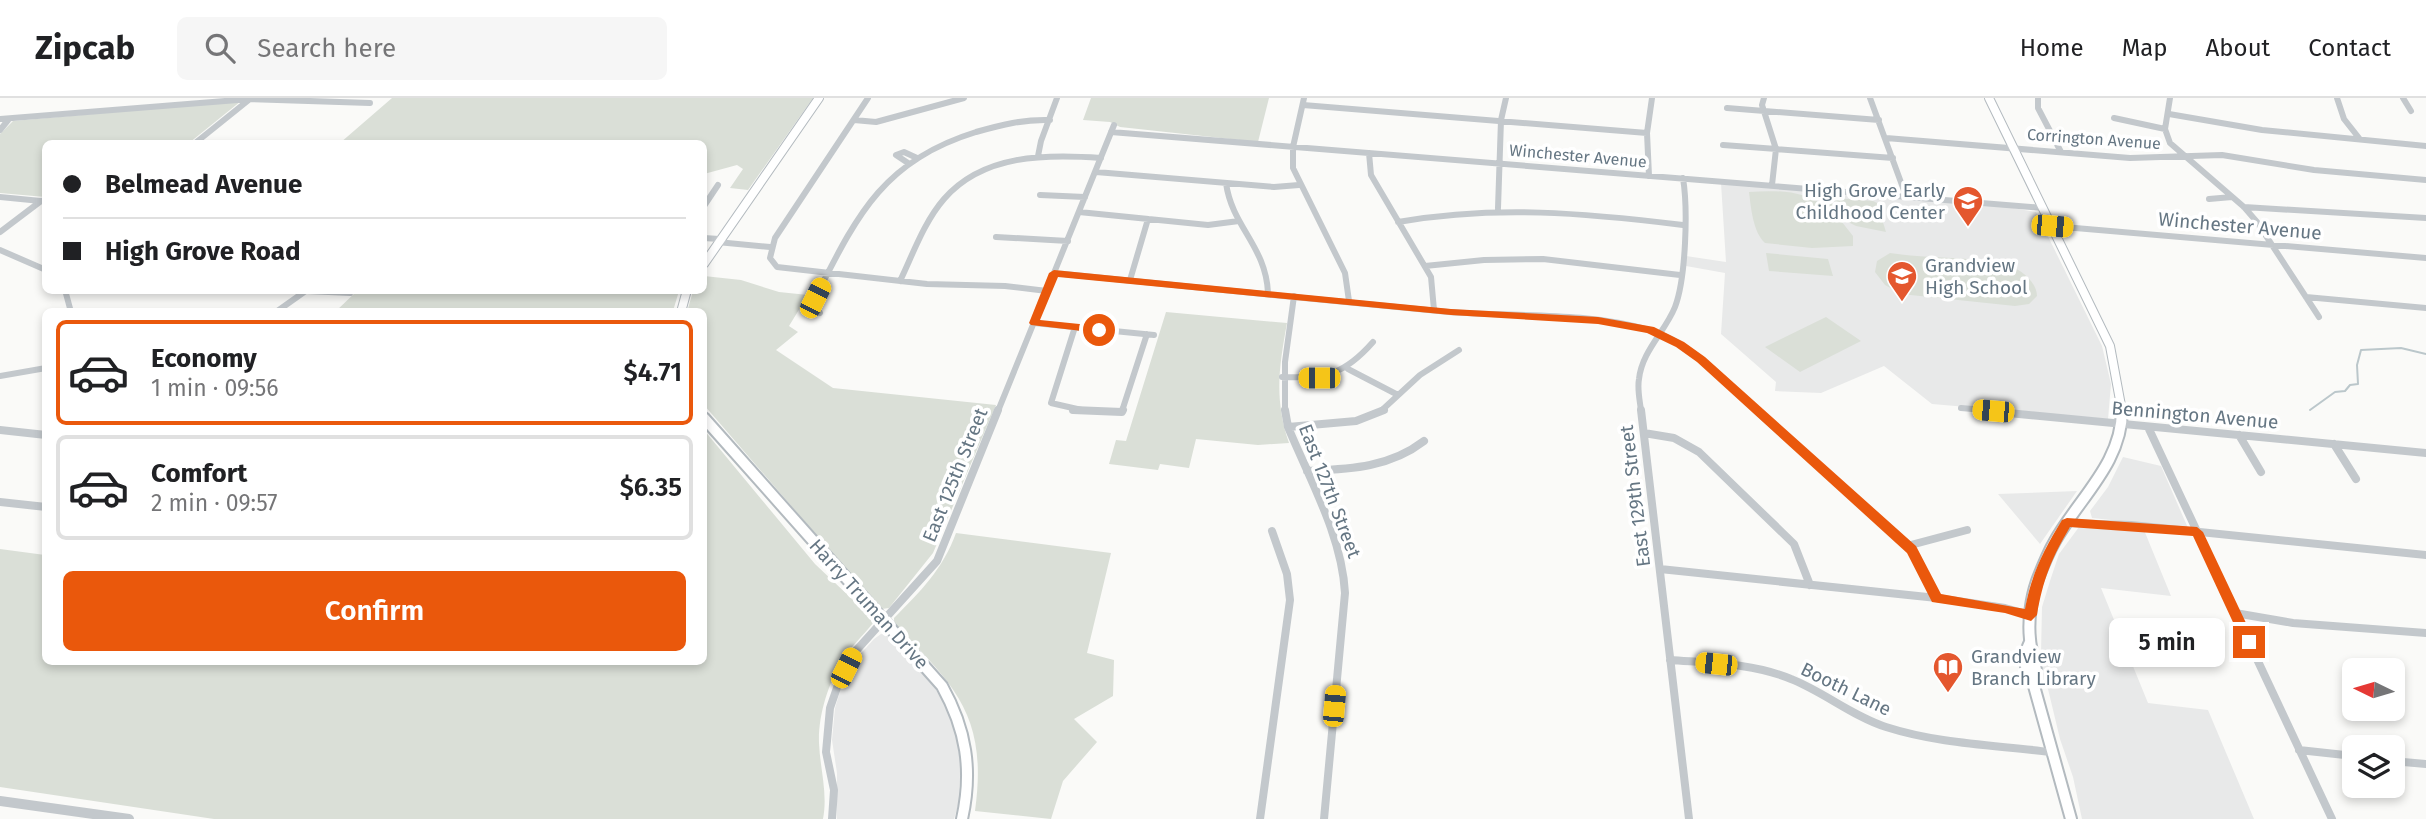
<!DOCTYPE html>
<meta charset="utf-8">
<style>
body{margin:0;font-family:"Fira Sans",sans-serif;background:#f6f6f6;color:#202124;height:100vh;display:flex;flex-direction:column;font-size:26px;white-space:nowrap}
*{box-sizing:border-box;margin:0}
p{font-size:23px;color:#757577}
.icon{flex:none;width:38px;height:38px;fill:none;stroke:currentColor;stroke-width:2;stroke-linecap:round;stroke-linejoin:round}
.map{position:relative;flex:1;overflow:hidden}
.sheet{position:absolute;left:42px;top:210px;width:665px;height:357px;display:flex;flex-direction:column;background:#fff;border-radius:10px;box-shadow:0 4px 10px #0003}
.sheet>*{flex:none}
.banner{position:absolute;left:42px;top:42px;width:665px;height:154px;border-radius:10px;box-shadow:0 4px 10px #0003;display:grid;align-content:center;height:154px;padding:0 21px;background:#fff}
.needle{width:46px;rotate:275deg}
.buttons{position:absolute;left:2342px;top:560px;display:grid;gap:14px}
.buttons a{display:grid;place-items:center;width:63px;height:63px;border-radius:10px;background:#fff;box-shadow:0 4px 10px #0003;font-size:35px}
.end{position:absolute;width:32px;height:32px;margin:-16px;border:9px solid #ea580c;background:#fff;box-shadow:0 0 0 4px #fff}
.from{border-radius:50%}
.bubble{position:absolute;height:49px;border-radius:10px;background:#fff;box-shadow:0 4px 10px #0003;font-size:23px;font-weight:600;line-height:49px;text-align:center}
.car{position:absolute;width:21px;height:42px;margin:-21px -10px;border-radius:9px;box-shadow:0 0 5px 2px #0007;background:linear-gradient(#f5c518 24%,#345 0 40%,#f5c518 0 76%,#345 0 86%,#f5c518 0)}
.banner b{display:flex;align-items:center;gap:24px;height:66px;font-size:26px}
.banner b+b{border-top:2px solid #e0e0e0}
.banner i{width:18px;height:18px;background:#202124}
ul{padding:12px 0 0;list-style:none}
li{display:flex;align-items:center;gap:21px;height:105px;margin:0 14px 10px;padding:0 7px;border:4px solid #e0e0e0;border-radius:10px}
li div{flex:1}
li b{display:block;font-size:26px}
li em{font-style:normal;font-weight:600}
li.selected{border-color:#ea580c}
li>.icon{width:63px;height:63px;stroke-width:1.5}
.action{display:flex;gap:14px;margin-top:auto;padding:14px 21px}
.action a{flex:1;height:80px;border-radius:10px;background:#ea580c;color:#fff;font-size:28px;font-weight:600;line-height:80px;text-align:center}
header{display:flex;align-items:center;gap:42px;box-sizing:border-box;height:98px;padding:0 35px;background:#fff;border-bottom:2px solid #e0e0e0}
header strong{font-size:33px}
nav{display:flex;gap:38px;margin-inline-start:auto;font-size:24px}
.search{width:490px;height:63px;background:#f6f6f6;display:flex;align-items:center;gap:18px;box-sizing:border-box;padding:0 24px;border-radius:10px;color:#757577;font-size:26px}
.map>svg:first-child{display:block}
</style>
<header>
<strong>Zipcab</strong>
<div class="search"><svg class="icon" aria-label="search" viewBox="0 0 24 24"><circle cx="10" cy="10" r="6"/><path d="M15 15l6 6"/></svg>Search here</div>
<nav><a>Home</a><a>Map</a><a>About</a><a>Contact</a></nav>
</header>
<div class="map">
<svg width="2426" height="721" viewBox="0 0 2426 721">
<rect width="100%" height="100%" fill="#fafaf8"/>
<path fill="#e8e9e9" d="M1721,85L2002,108L2036,114L2102,248L2111,286L2108,321L1932,306L1884,268L1821,295L1775,293L1776,284L1721,236L1725,175L1686,168V158L1726,164Z
M2123,359L2161,368L2188,430L2092,420L2090,413L2108,389Z
M2077,393L2040,446L1998,396Z
M2079,429L2144,432L2171,498L2101,490L2148,605L2208,612L2254,721H2082L2073,679L2060,641L2048,591L2044,587L2041,555L2042,509L2050,483L2059,456Z
M881,536L888,537L931,584L948,611L961,650L959,704L954,721H837V675L832,642L835,610L842,587L855,562L874,541Z"/>
<path fill="#dadfd7" d="M392,0H813L748,92L730,90L743,71L737,67L704,76V46L340,45Z
M1091,0H1269L1258,44L1120,29L1110,24L1083,22Z
M241,3L189,45L46,46L45,99L0,95V36L13,23Z
M1749,94C1775,92 1806,92 1826,110L1822,99L1873,103L1877,105L1886,134L1856,128L1838,119L1853,138V148L1812,150L1765,145C1753,134 1751,110 1749,94Z
M1766,155L1828,161L1833,178L1769,173Z
M1890,155C1928,161 1967,158 2004,166C2018,169 2037,183 2037,198L2029,206L2015,208L1901,196L1885,187L1875,174L1877,163Z
M704,178L741,182L779,194L808,197L789,228L798,234L776,252L833,290L996,307L933,455L889,510L882,511L876,506L704,307V214H687L693,193L704,192Z
M357,193V192L679,193L673,213H336Z
M1166,214L1287,225C1279,269 1274,301 1289,345L1258,347L1196,341L1189,370L1160,366L1158,372L1109,366L1116,342L1126,343Z
M1826,219L1861,243L1800,274L1765,249Z
M704,332L815,466L870,518L873,525C863,538 850,549 842,563C828,586 818,618 819,645C820,671 828,695 823,721H214L0,689V451L45,457L46,564H704Z
M956,435L1111,455L1087,555L1114,562L1113,598L1074,621L1097,644L1063,683L1051,721L975,713C988,619 956,588 894,526V520C920,494 943,471 956,435Z"/>
<g fill="none" stroke-linecap="round" stroke-linejoin="round">
<path stroke="#bbc7cb" stroke-width="2" d="M2310,312L2335,294L2345,293L2350,287L2358,286L2357,267L2361,252L2401,250L2426,256"/>
<g stroke="#b3babf" stroke-width="10">
<path id="secondary-far1" d="M1989,0L2110,248L2122,313
M704,166L819,0
M681,214L687,192"/>
</g>
<g stroke="#b3babf" stroke-width="14">
<path id="secondary" d="M704,320L942,588C966,631 973,672 962,721
M2030,544C2022,560 2025,573 2034,588L2071,721
M2034,588C2040,570 2031,558 2030,541C2028,523 2031,500 2037,483C2042,470 2048,455 2055,443C2079,400 2122,365 2122,312"/>
</g>
<path stroke="#c3c8cc" stroke-width="6" d="M868,0L775,140L770,160L777,169L927,186L1005,188L1047,193
M1304,0L1293,49V70L1345,175L1349,203
M1764,0L1762,7L1776,51L1772,87
M1870,0L1906,98
M2038,0V10L2061,54
M2170,0L2165,31L2170,45L2244,109L2257,124L2319,219
M2337,0L2344,21L2359,40
M2403,0L2411,13
M1303,7L1647,35
M1727,10L1879,22
M2169,16L2262,32L2426,48
M2114,20L2165,31
M0,21L250,1L370,5
M854,22L876,24L964,0
M0,32L9,21
M1111,34L2043,110
M1886,40L2130,60L2222,57L2314,72L2426,82
M194,46L250,1
M1723,47L1893,60
M1369,55L1371,77L1431,179L1434,212
M1038,58L1041,43L1057,0
M908,65L896,57L904,54L917,60
M1096,74L1274,89L1299,87
M1649,78L1647,35L1652,0
M1226,85C1232,129 1266,148 1268,195
M1040,97L1085,99
M0,99L41,103
M2209,101L2232,99
M704,108L718,87
M2244,109L2426,120
M1498,110L1501,22L1506,0
M1079,114L1208,127L1239,123
M1398,124C1496,107 1585,115 1683,127
M2052,128L2426,160
M0,134L41,103
M996,139L1068,143
M704,140L719,141
M717,144L770,149
M0,152L46,172
M1425,168L1484,162L1543,161L1680,177
M1054,175C1186,188 1317,202 1449,214C1514,219 1585,213 1649,232C1691,244 1726,284 1758,313
M1130,182L1148,121
M900,183C913,156 924,124 944,101C983,56 1046,56 1101,60
M65,192L71,214
M307,193L350,195
M2306,199L2426,210
M276,214L307,192
M820,215L812,206C855,122 879,64 976,34C1001,27 1024,21 1050,22
M1034,225L1154,237
M1075,229L1051,305L1086,313
M1348,271L1398,297
M0,278L46,270
M1282,279C1325,281 1344,277 1373,244
M1961,310L1995,313
M998,313L1114,27
M1122,313L1147,236
M1285,313V264L1294,198
M1381,313L1420,277L1459,252
M1641,313C1640,303 1637,291 1639,281C1642,253 1665,234 1675,209C1686,180 1688,111 1683,80"/>
<path stroke="#c3c8cc" stroke-width="8" d="M1073,312L1122,314L1123,312
M1285,312L1288,329C1310,382 1342,438 1345,495L1324,721
M1641,312L1689,721
M1756,312L1912,452L1937,500
M1977,312L2426,355
M1288,329L1356,323L1384,312
M2148,329L2332,721
M0,332L46,337
M1644,335L1674,340L1699,354L1794,446L1810,487
M2239,337L2261,374
M2334,346L2356,381
M1307,373C1349,371 1389,370 1424,343
M0,404L46,409
M2067,425L2131,427L2426,457
M1907,448L1967,432
M1660,471L1937,500L2005,510L2030,517
M2235,515L2293,525L2426,535
M1670,562C1710,565 1753,565 1791,581C1824,594 1852,618 1886,629C1939,646 1995,647 2050,654
M2299,652L2354,658
M2392,663L2426,666
M832,721L834,692L826,654L830,610L839,584L853,556L937,463L998,312
M1260,721L1290,502L1287,476L1272,433"/>
<path stroke="#c3c8cc" stroke-width="10" d="M0,703L129,721"/>
<use href="#secondary-far1" stroke="#fff" stroke-width="8"/>
<use href="#secondary" stroke="#fff" stroke-width="10"/>
</g>
<path fill="#ea580c" d="M1054,172L1451,211L1598,219L1654,229L1684,244L1705,259L1916,448L1941,496L2025,511C2031,477 2044,451 2062,422L2067,420L2197,429L2203,434L2255,544L2253,548H2244L2193,438L2070,429C2051,461 2043,482 2037,517L2031,523L2005,515L1932,504L1907,455L1697,264L1676,249L1647,235L1598,226L1451,217L1058,179L1040,222L1099,228L1104,232L1099,235L1031,227L1029,225L1049,175Z"/>
<defs>
<g id="school-pin" transform="scale(1.575)"><path d="M0 17L-7.5 6A9.5 9.5 0 1 1 7.5 6Z" fill="#e4572e" stroke="#fff"/><path d="M0-5L7-2L0 1L-7-2ZM-4 1L0 2.5L4 1V4Q0 6-4 4Z" fill="#fff"/></g>
<g id="library-pin" transform="scale(1.575)"><path d="M0 17L-7.5 6A9.5 9.5 0 1 1 7.5 6Z" fill="#e4572e" stroke="#fff"/><path d="M-6-4Q-3-5.5-.7-3.5V5Q-3 3-6 4ZM6-4Q3-5.5 .7-3.5V5Q3 3 6 4Z" fill="#fff"/></g>
</defs>
<g fill-rule="evenodd">
<use href="#school-pin" x="1968" y="103"/>
<use href="#school-pin" x="1902" y="178"/>
<use href="#library-pin" x="1948" y="569"/>
</g>
<g text-anchor="middle" dominant-baseline="central" stroke-width="7" stroke-linejoin="round" paint-order="stroke">
<g font-size="16" fill="#657683" stroke="#fff">
<text transform="translate(2094 41) rotate(4)">Corrington Avenue</text>
<text transform="translate(1578 58) rotate(5)">Winchester Avenue</text>
</g>
<g font-size="19" fill="#657683" stroke="#fff" text-anchor="start">
<text x="1945" y="92" text-anchor="end">High Grove Early<tspan x="1945" dy="22">Childhood Center</tspan></text>
<text x="1925" y="167">Grandview<tspan x="1925" dy="22">High School</tspan></text>
<text x="1971" y="558">Grandview<tspan x="1971" dy="22">Branch Library</tspan></text>
</g>
<g font-size="19" fill="#657683" stroke="#fff">
<text transform="translate(2240 128) rotate(5)">Winchester Avenue</text>
<text transform="translate(2195 317) rotate(5)">Bennington Avenue</text>
<text transform="translate(955 377) rotate(-68)">East 125th Street</text>
<text transform="translate(1330 393) rotate(69)">East 127th Street</text>
<text transform="translate(1635 398) rotate(-97)">East 129th Street</text>
<text transform="translate(869 506) rotate(48)">Harry Truman Drive</text>
<text transform="translate(1846 591) rotate(26)">Booth Lane</text>
</g>
</g>
</svg>
<div class="buttons">
<a><svg class="needle" viewBox="-14 -14 28 28"><path d="M0-13l5 13h-10z" fill="#e53935"/><path d="M0 13l5-13h-10z" fill="#757577"/></svg></a>
<a><svg class="icon" aria-label="layers" viewBox="0 0 24 24"><path d="M12 4l9 5-9 5-9-5zM3 14l9 5 9-5"/></svg></a>
</div>
<i class="end from" style="left:1099px;top:232px"></i>
<i class="end" style="left:2249px;top:544px"></i>
<div class="bubble" style="left:2109px;top:520px;width:116px">5 min</div>
<i class="car" style="left:2052px;top:128px;rotate:95deg"></i>
<i class="car" style="left:815px;top:200px;rotate:27deg"></i>
<i class="car" style="left:1319px;top:280px;rotate:270deg"></i>
<i class="car" style="left:1993px;top:313px;rotate:275deg"></i>
<i class="car" style="left:1716px;top:566px;rotate:276deg"></i>
<i class="car" style="left:846px;top:570px;rotate:27deg"></i>
<i class="car" style="left:1334px;top:608px;rotate:5deg"></i>
<div class="banner">
<b><i class="from"></i>Belmead Avenue</b>
<b><i></i>High Grove Road</b>
</div>
<section class="sheet">
<ul>
<li class="selected"><svg class="icon" aria-label="car" viewBox="0 0 24 24"><path d="M5 17H2v-5l4-1 3-4h7l3 4 3 1v5h-3M9 17h6M6 11h13"/><circle cx="7" cy="17" r="2"/><circle cx="17" cy="17" r="2"/></svg><div><b>Economy</b><p>1 min · 09:56</p></div><em>$4.71</em></li>
<li><svg class="icon" aria-label="car" viewBox="0 0 24 24"><path d="M5 17H2v-5l4-1 3-4h7l3 4 3 1v5h-3M9 17h6M6 11h13"/><circle cx="7" cy="17" r="2"/><circle cx="17" cy="17" r="2"/></svg><div><b>Comfort</b><p>2 min · 09:57</p></div><em>$6.35</em></li>
</ul>
<div class="action"><a>Confirm</a></div>
</section>
</div>
